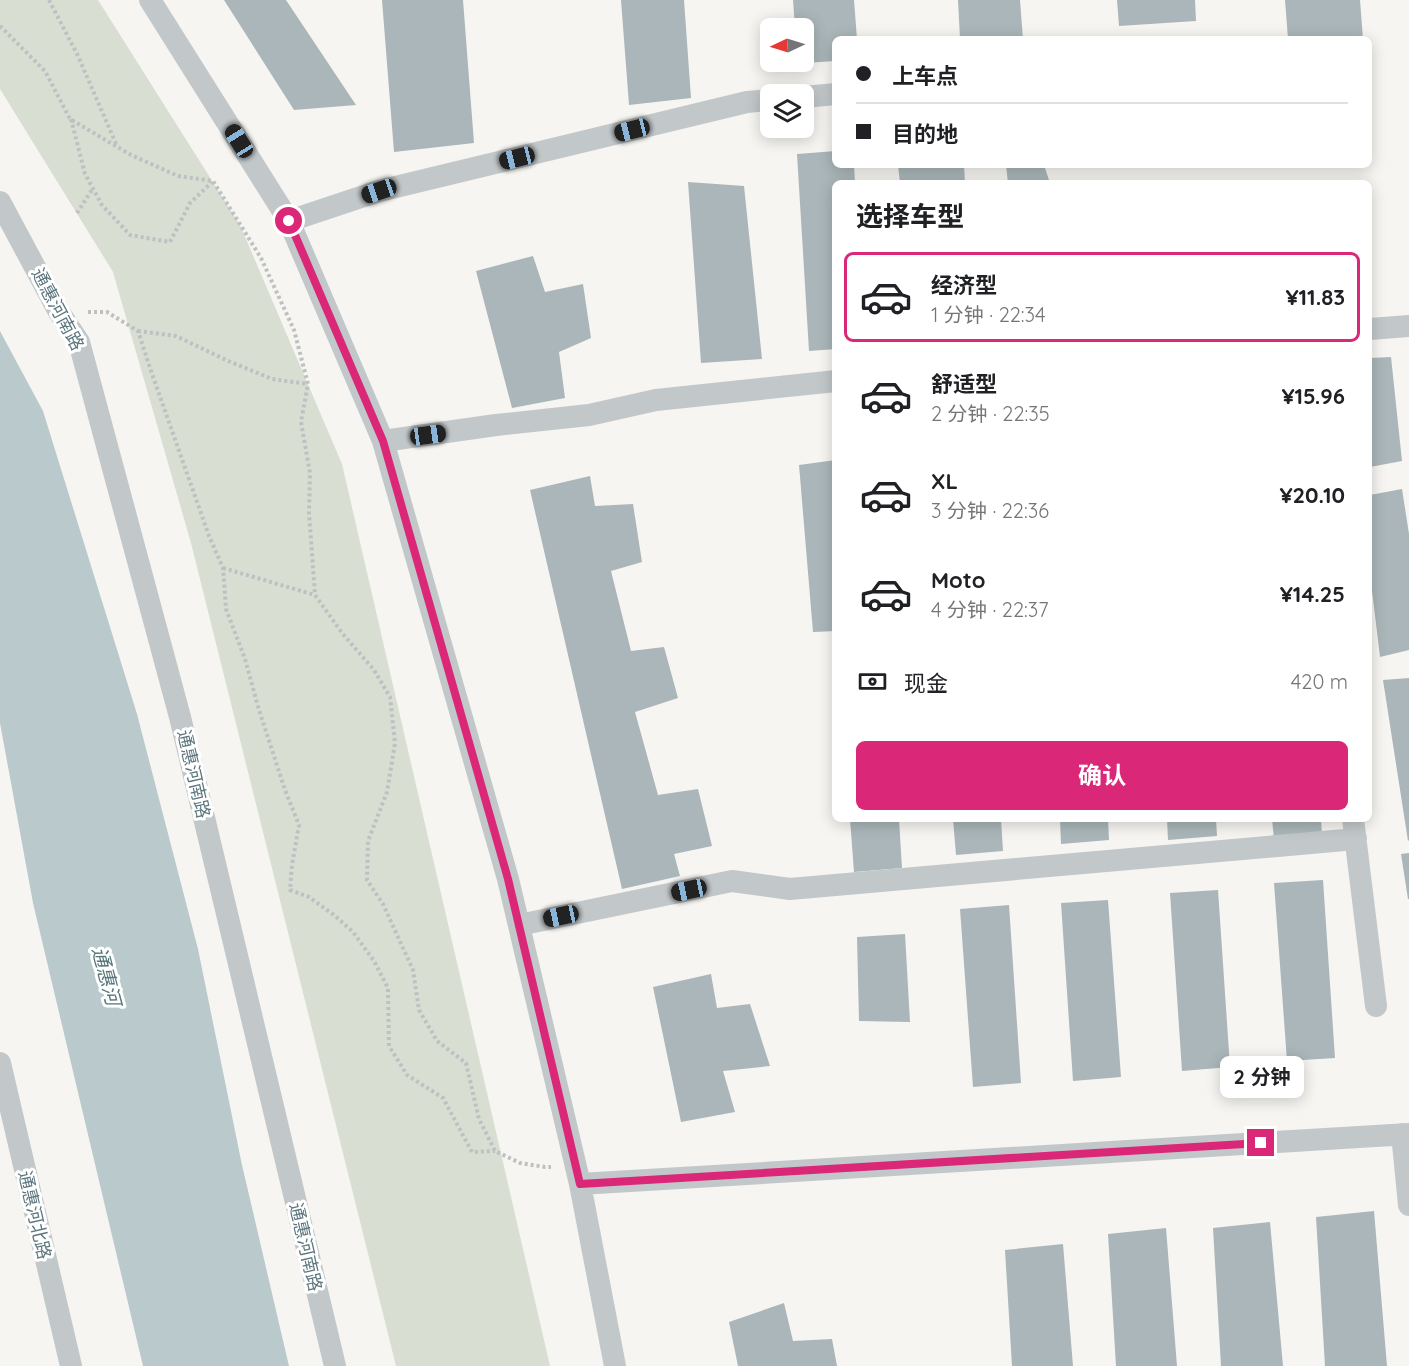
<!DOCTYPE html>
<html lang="zh">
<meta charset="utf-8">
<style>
body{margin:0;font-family:Quicksand,"Noto Sans SC",sans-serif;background:#f2f2f2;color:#202124;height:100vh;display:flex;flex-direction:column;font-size:22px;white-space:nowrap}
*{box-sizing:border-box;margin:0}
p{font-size:20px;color:#757577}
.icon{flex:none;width:33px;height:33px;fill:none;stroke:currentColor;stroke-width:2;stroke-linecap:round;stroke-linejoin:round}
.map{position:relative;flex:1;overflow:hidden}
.panel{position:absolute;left:832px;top:180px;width:540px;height:642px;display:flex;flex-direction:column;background:#fff;border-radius:9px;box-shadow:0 3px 15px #0003}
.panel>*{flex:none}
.guide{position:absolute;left:832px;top:36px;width:540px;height:132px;border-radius:9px;box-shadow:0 3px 15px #0003;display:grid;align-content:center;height:132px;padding:0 24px;background:#fff}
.needle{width:39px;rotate:266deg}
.tools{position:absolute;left:760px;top:18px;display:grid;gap:12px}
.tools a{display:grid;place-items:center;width:54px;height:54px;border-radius:9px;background:#fff;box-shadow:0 3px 15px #0003;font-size:30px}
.end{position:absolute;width:27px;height:27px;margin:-14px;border:8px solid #db2777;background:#fff;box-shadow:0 0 0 3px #fff}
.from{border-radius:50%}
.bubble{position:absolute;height:42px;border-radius:9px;background:#fff;box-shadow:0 3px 15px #0003;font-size:20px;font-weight:700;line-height:42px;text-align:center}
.car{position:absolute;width:18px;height:36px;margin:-18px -9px;border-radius:8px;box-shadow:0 0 4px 2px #0007;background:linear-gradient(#222 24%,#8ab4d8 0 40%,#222 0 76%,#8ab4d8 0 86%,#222 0)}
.guide b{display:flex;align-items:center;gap:21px;height:57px;font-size:22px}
.guide b+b{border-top:2px solid #e0e0e0}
.guide i{width:15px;height:15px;background:#202124}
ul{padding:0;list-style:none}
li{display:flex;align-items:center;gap:18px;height:90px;margin:0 12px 9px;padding:0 12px;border:3px solid transparent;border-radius:9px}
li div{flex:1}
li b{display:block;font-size:22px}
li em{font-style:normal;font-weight:700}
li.selected{border-color:#db2777}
li>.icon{width:54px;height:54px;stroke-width:1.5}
h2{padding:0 24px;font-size:27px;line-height:72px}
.pay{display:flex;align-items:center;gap:15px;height:66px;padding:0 24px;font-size:22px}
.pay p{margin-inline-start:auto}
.cta{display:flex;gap:12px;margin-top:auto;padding:12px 24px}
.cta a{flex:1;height:69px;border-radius:9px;background:#db2777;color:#fff;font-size:24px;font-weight:700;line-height:69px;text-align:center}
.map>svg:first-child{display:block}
</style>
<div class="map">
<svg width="1409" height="1366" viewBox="0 0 1409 1366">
<rect width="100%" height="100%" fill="#f6f5f1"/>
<path fill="#d8ded2" d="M0,0H98L240,225L342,464L550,1366H396L191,543L113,272L0,89Z"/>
<path fill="#bacacc" d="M0,331L43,411L137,714L198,949L242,1165L289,1366H143L33,903L0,723Z"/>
<path fill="#aab6b9" d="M224,0H286L356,105L294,110Z
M382,0H463L474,143L394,152Z
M621,0H684L691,98L629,105Z
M793,0H854L857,39H836V61L804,63V28H795Z
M958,0H1020L1023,39H960Z
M1117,0H1195L1196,21L1119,26Z
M1285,0H1360L1363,39H1288Z
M836,151V165H854L855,183H836V349L809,351L797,154Z
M898,165H964L965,183H900Z
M1006,165H1044L1050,183H1008Z
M688,182L744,186L762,359L701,363Z
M533,256L545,292L583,284L591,338L559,352L565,398L512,408L476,271Z
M1391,357L1402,461L1370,467V358Z
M836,460V631L813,632L799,465Z
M590,476L595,506L633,504L642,562L611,571L631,651L664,647L678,698L635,712L658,795L698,789L712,846L674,854L680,876L622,889L530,490Z
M1402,489L1409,534V650L1380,657L1370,574V495Z
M1409,678V840L1408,841L1383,680Z
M850,819H899L902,868L854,872Z
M953,819H1001L1003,851L956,855Z
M1060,819H1108L1109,840L1061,844Z
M1167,819H1216L1217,836L1168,840Z
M1272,819H1321L1322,835L1274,839Z
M1409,853V899H1408L1401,854Z
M1323,880L1335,1058L1287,1061L1274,883Z
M1218,890L1230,1067L1182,1071L1170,893Z
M1108,900L1121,1077L1073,1081L1061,903Z
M1009,905L1021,1083L973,1087L960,909Z
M905,934L910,1022L859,1021L857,937Z
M711,974L717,1008L750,1004L770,1066L723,1071L735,1112L681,1122L653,987Z
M1374,1211L1387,1366H1325L1316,1217Z
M1270,1222L1283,1366H1221L1213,1228Z
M1166,1228L1177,1366H1116L1108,1234Z
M1063,1244L1073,1366H1012L1005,1250Z
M784,1303L793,1341L832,1339L837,1366H738L729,1322Z"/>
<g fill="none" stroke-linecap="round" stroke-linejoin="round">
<path stroke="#bdc1c2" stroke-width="4" stroke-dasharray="3 3" stroke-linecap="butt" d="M49,0L78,56L117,146
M0,26L45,71L70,119L131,155L178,176L213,181L261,258L294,330L308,384L301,422L310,473L309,513L315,595L342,633L374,670L390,697L395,743L387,792L368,841L367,880L383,904L413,970L419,1010L437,1041L466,1063L479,1119L495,1151L520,1163L545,1167H551
M71,119L85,174L102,205L130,235L170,242L190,203L212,182
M77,213L93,188
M88,312H107L138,331L151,371L209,536L223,568L226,609L245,659L259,710L285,790L299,825L292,865L290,890L309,897L334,915L353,932L374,961L388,988L389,1046L407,1075L443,1098L472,1152L495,1151
M138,331L176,336L226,360L272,379L308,384
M223,568L315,595"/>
<path stroke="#c2c8ca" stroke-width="22" d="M150,0L289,221L383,441L508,879L580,1184L615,1366
M804,97L836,94
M0,202L59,312L79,342L180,717L335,1366
M289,221L379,191L747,102L771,100
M1370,329L1409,326
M383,441L496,425L589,415L656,400L836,381
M1353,819L1376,1006
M519,925L732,881L790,889L1356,839
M0,1063L71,1366
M1402,1134L1409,1205
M580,1184L1409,1134"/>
</g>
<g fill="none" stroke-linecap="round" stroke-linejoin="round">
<path stroke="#db2777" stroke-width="8" d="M289,221L383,441L508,879L580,1184L1261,1143"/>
</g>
<g text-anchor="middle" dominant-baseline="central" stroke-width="6" stroke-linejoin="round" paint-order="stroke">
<g font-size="18" fill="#5d777f" stroke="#fff">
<text transform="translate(58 309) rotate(62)">通惠河南路</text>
<text transform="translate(194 774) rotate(77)">通惠河南路</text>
<text transform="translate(35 1215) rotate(77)">通惠河北路</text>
<text transform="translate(306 1247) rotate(77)">通惠河南路</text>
</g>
<g font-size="20" font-style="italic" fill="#58787c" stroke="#fff">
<text transform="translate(107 976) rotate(75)">通惠河</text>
</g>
</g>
</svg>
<div class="tools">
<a><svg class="needle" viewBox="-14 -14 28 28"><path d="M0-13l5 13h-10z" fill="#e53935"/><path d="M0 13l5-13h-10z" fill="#757577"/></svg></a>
<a><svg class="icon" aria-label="layers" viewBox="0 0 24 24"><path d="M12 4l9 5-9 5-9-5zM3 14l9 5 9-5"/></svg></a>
</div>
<i class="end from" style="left:289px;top:221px"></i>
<i class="end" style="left:1261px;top:1143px"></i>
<div class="bubble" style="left:1220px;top:1056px;width:84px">2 分钟</div>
<i class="car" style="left:632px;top:130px;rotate:256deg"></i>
<i class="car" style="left:239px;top:141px;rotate:328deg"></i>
<i class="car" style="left:517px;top:158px;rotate:256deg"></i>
<i class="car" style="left:379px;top:191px;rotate:251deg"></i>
<i class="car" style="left:428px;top:435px;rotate:82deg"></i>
<i class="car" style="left:689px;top:890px;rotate:258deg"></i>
<i class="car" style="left:561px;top:916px;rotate:258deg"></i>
<div class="guide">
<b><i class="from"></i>上车点</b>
<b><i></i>目的地</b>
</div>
<section class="panel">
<h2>选择车型</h2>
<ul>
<li class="selected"><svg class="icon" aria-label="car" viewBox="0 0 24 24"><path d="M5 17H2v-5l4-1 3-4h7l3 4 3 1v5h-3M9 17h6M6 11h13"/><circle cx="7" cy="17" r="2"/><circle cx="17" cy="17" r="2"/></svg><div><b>经济型</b><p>1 分钟 · 22:34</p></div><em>¥11.83</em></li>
<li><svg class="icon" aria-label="car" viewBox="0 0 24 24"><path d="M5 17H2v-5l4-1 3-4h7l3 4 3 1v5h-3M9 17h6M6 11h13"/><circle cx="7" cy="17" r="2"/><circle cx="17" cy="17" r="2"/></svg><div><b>舒适型</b><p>2 分钟 · 22:35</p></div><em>¥15.96</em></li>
<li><svg class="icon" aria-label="car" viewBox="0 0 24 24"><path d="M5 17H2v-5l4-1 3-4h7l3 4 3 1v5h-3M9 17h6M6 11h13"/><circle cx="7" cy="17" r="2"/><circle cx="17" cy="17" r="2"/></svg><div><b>XL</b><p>3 分钟 · 22:36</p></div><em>¥20.10</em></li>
<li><svg class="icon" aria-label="car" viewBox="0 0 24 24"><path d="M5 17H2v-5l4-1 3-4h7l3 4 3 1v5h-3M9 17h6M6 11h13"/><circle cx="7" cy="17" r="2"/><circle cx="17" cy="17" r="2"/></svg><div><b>Moto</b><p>4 分钟 · 22:37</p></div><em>¥14.25</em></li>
</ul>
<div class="pay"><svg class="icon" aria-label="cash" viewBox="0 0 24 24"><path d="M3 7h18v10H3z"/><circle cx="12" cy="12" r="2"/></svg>现金<p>420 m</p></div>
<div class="cta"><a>确认</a></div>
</section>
</div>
